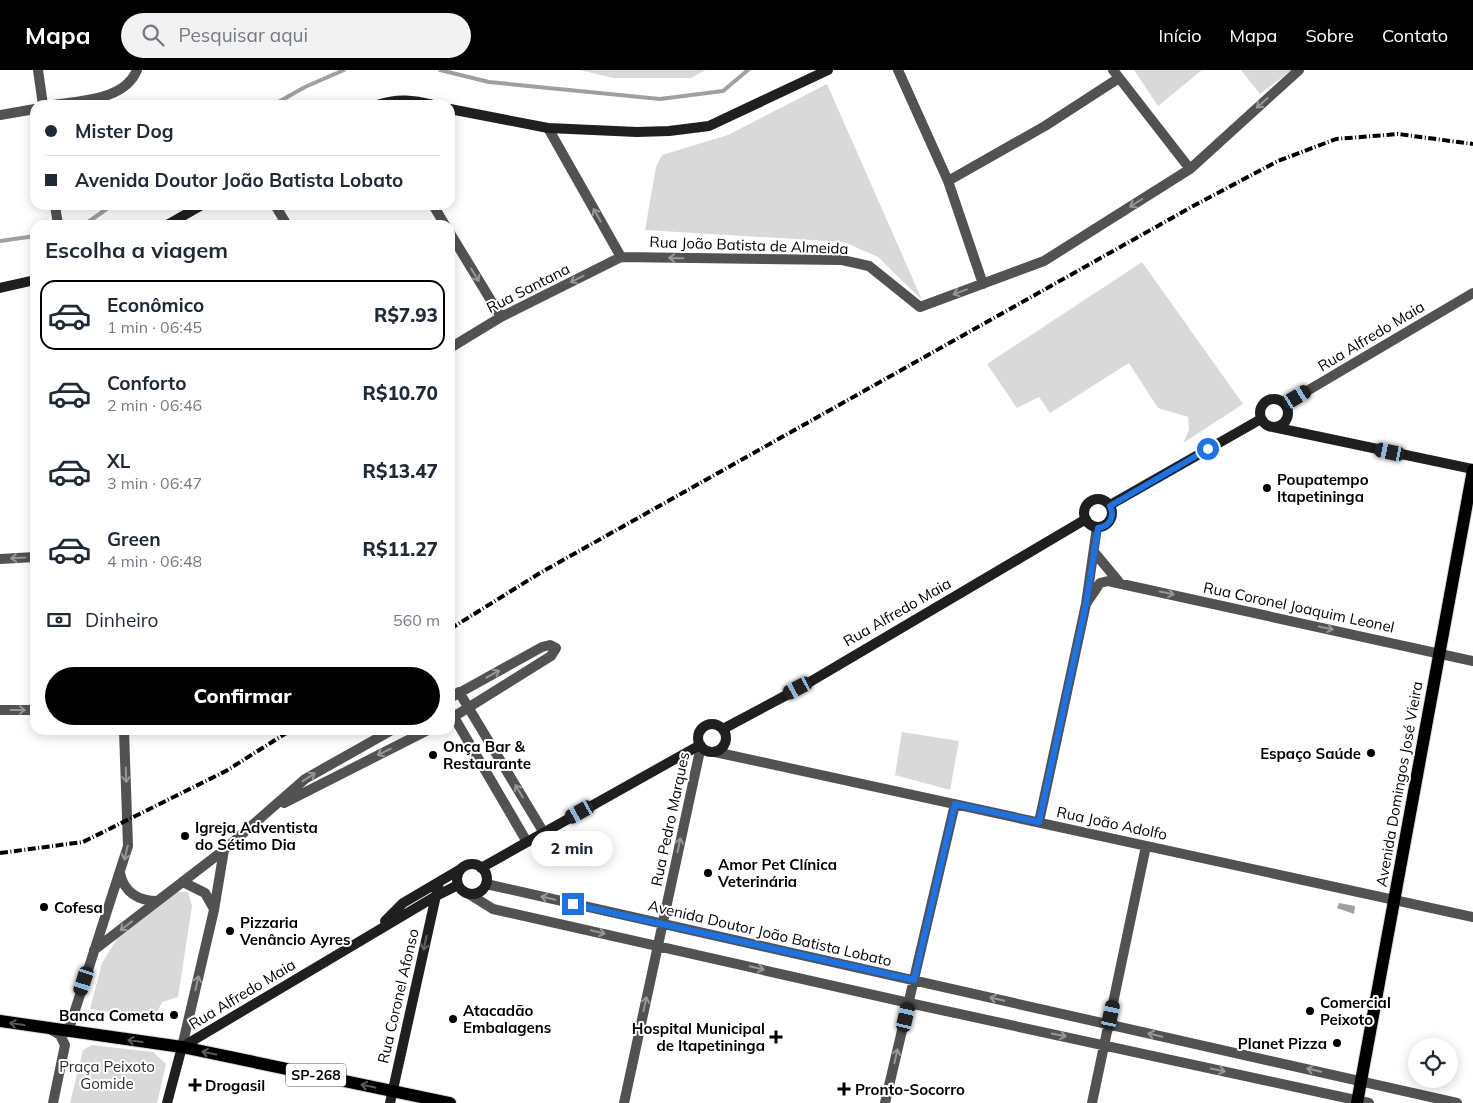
<!DOCTYPE html>
<html lang="pt">
<meta charset="utf-8">
<style>
body{margin:0;font-family:Mulish,sans-serif;background:#f2f2f3;color:#1f2937;height:100vh;display:flex;flex-direction:column;font-size:19px;white-space:nowrap}
*{box-sizing:border-box;margin:0}
p{font-size:16px;color:#747a83}
.icon{flex:none;width:28px;height:28px;fill:none;stroke:currentColor;stroke-width:2;stroke-linecap:round;stroke-linejoin:round}
.map{position:relative;flex:1;overflow:hidden}
.panel{position:absolute;left:30px;top:150px;width:425px;height:515px;display:flex;flex-direction:column;background:#fff;border-radius:15px;box-shadow:0 2px 12px #0003}
.panel>*{flex:none}
.top-card{position:absolute;left:30px;top:30px;width:425px;height:110px;border-radius:15px;box-shadow:0 2px 12px #0003;display:grid;align-content:center;height:110px;padding:0 15px;background:#fff}
.fabs{position:absolute;left:1408px;top:968px;display:grid;gap:10px}
.fabs a{display:grid;place-items:center;width:50px;height:50px;border-radius:50%;background:#fff;box-shadow:0 2px 12px #0003;font-size:25px}
.end{position:absolute;width:22px;height:22px;margin:-11px;border:6px solid #1a73e8;background:#fff;box-shadow:0 0 0 2px #fff}
.from{border-radius:50%}
.bubble{position:absolute;height:35px;border-radius:18px;background:#fff;box-shadow:0 2px 12px #0003;font-size:16px;font-weight:800;line-height:35px;text-align:center}
.car{position:absolute;width:15px;height:30px;margin:-15px -8px;border-radius:6px;box-shadow:0 0 4px 1px #0007;background:linear-gradient(#222 24%,#8ab4d8 0 40%,#222 0 76%,#8ab4d8 0 86%,#222 0)}
.top-card b{display:flex;align-items:center;gap:18px;height:48px;font-size:19px}
.top-card b+b{border-top:1px solid #e0e1e3}
.top-card i{width:12px;height:12px;background:#1f2937}
ul{padding:0;list-style:none}
li{display:flex;align-items:center;gap:15px;height:70px;margin:0 10px 8px;padding:0 5px;border:2px solid transparent;border-radius:15px}
li div{flex:1}
li b{display:block;font-size:19px}
li em{font-style:normal;font-weight:800}
li.current{border-color:#000}
li>.icon{width:45px;height:45px;stroke-width:1.5}
h2{padding:0 15px;font-size:22px;line-height:60px}
.pay{display:flex;align-items:center;gap:12px;height:55px;padding:0 15px;font-size:19px}
.pay p{margin-inline-start:auto}
.primary-button{display:flex;gap:10px;margin-top:auto;padding:10px 15px}
.primary-button a{flex:1;height:58px;border-radius:30px;background:#000;color:#fff;font-size:20px;font-weight:800;line-height:58px;text-align:center}
header{display:flex;align-items:center;gap:30px;box-sizing:border-box;height:70px;padding:0 25px;background:#000;color:#fff}
header strong{font-size:24px}
nav{display:flex;gap:28px;margin-inline-start:auto;font-size:18px}
.search{width:350px;height:45px;background:#f2f2f3;display:flex;align-items:center;gap:12px;box-sizing:border-box;padding:0 18px;border-radius:28px;color:#747a83;font-size:19px}
.map>svg:first-child{display:block}
</style>
<header>
<strong>Mapa</strong>
<div class="search"><svg class="icon" aria-label="search" viewBox="0 0 24 24"><circle cx="10" cy="10" r="6"/><path d="M15 15l6 6"/></svg>Pesquisar aqui</div>
<nav><a>Início</a><a>Mapa</a><a>Sobre</a><a>Contato</a></nav>
</header>
<div class="map">
<svg width="1473" height="1033" viewBox="0 0 1473 1033">
<rect width="100%" height="100%" fill="#fff"/>
<path fill="#d9d9d9" d="M579,0H706L690,8H614Z
M1134,0H1202L1158,36Z
M1241,0H1292L1260,24Z
M827,14L922,230L878,187L844,172L645,160L656,97L662,85L728,65Z
M1142,192L1243,334L1183,373L1189,360L1188,347L1158,338L1129,293L1050,343L1039,327L1017,338L987,294Z
M902,662L959,671L950,720L895,705Z
M172,822H188L192,836L178,927L162,932L154,949L90,939L102,893L120,864Z
M92,975L153,982L166,994L157,1033H70L83,980Z"/>
<path fill="#a0a0a0" d="M1339,833L1355,836L1354,844L1337,838Z"/>
<g fill="none" stroke-linecap="round" stroke-linejoin="round">
<path stroke="#a0a0a0" stroke-width="4" d="M440,0L489,12L660,29L723,21L748,0
M273,35L305,17L344,0
M84,155L112,135
M0,171L35,166"/>
<g stroke="#dbdbdb" stroke-width="14">
<path id="primary" d="M0,951L182,977L450,1033
M1357,1033L1473,400"/>
</g>
<path stroke="#525252" stroke-width="10" d="M38,0L43,35
M898,0L948,111L983,214
M1113,0L1190,99
M54,35C83,30 125,30 137,0
M0,45L35,39
M548,58L621,187
M948,111L1045,56L1119,8
M55,135L58,155
M275,135L287,155
M433,135L445,155
M450,163L501,247
M450,278L501,247L621,187L842,190L869,196L920,237L1044,191L1190,99L1299,0
M1285,334L1473,223
M1094,482L1119,512
M0,489L35,487
M1086,534L1100,513L1108,511L1473,591
M459,622L544,763
M450,628L542,577L550,575L556,578L551,586L450,649
M0,640H35
M451,642L527,772
M715,682L1473,847
M284,733L428,660
M1039,752L1086,534L1097,457
M120,803C124,822 138,831 158,831
M183,812L205,823L214,839
M486,814L1457,1033
M469,824L493,839L909,933L1369,1033
M94,880L224,780L305,709L392,660
M50,959L60,965L65,975L53,1033
M68,962L128,776L124,660
M182,977L214,840L224,780
M624,1033L701,676
M885,1033L955,734
M1092,1033L1146,776"/>
<path stroke="#1f1f1f" stroke-width="10" d="M377,35C398,28 413,30 434,35
M450,39L548,58L637,62L669,61L709,56L828,0
M167,155L202,135
M0,218L35,210
M1260 343a14 14 0 1 1 28 0a14 14 0 1 1-28 0Z
M1273,357L1473,399
M1084 443a14 14 0 1 1 28 0a14 14 0 1 1-28 0Z
M1110,435L1261,349
M698 668a14 14 0 1 1 28 0a14 14 0 1 1-28 0Z
M723,659L798,619L1086,449
M457 809a15 15 0 1 1 30 0a15 15 0 1 1-30 0Z
M481,798L700,675
M385,851L403,833L459,800
M167,1033L182,977L436,826L458,815
M390,1033L439,812"/>
<use href="#primary" stroke="#000" stroke-width="12"/>
<path stroke="#000" stroke-width="4" stroke-dasharray="8 2.5 1 2.5" stroke-linecap="butt" d="M450,559L540,503L1195,135L1278,91L1336,69L1398,64L1473,74
M0,783L83,772L226,701L291,660"/>
</g>
<defs><path id="oneway-shaft" d="M-6 0H5M1.5-3L5.5 0L1.5 3" fill="none" stroke-width="1.6" stroke-linecap="round" stroke-linejoin="round" transform="scale(1.25)"/></defs>
<g stroke="#979797">
<use href="#oneway-shaft" transform="translate(1262 33) rotate(138)"/>
<use href="#oneway-shaft" transform="translate(1136 133) rotate(148)"/>
<use href="#oneway-shaft" transform="translate(597 145) rotate(-120)"/>
<use href="#oneway-shaft" transform="translate(676 188) rotate(-179)"/>
<use href="#oneway-shaft" transform="translate(475 205) rotate(59)"/>
<use href="#oneway-shaft" transform="translate(577 209) rotate(153)"/>
<use href="#oneway-shaft" transform="translate(960 222) rotate(160)"/>
<use href="#oneway-shaft" transform="translate(18 488) rotate(177)"/>
<use href="#oneway-shaft" transform="translate(1167 523) rotate(12)"/>
<use href="#oneway-shaft" transform="translate(1326 558) rotate(12)"/>
<use href="#oneway-shaft" transform="translate(493 604) rotate(-29)"/>
<use href="#oneway-shaft" transform="translate(18 640)"/>
<use href="#oneway-shaft" transform="translate(384 682) rotate(153)"/>
<use href="#oneway-shaft" transform="translate(126 705) rotate(88)"/>
<use href="#oneway-shaft" transform="translate(309 707) rotate(-33)"/>
<use href="#oneway-shaft" transform="translate(519 721) rotate(-121)"/>
<use href="#oneway-shaft" transform="translate(679 775) rotate(-78)"/>
<use href="#oneway-shaft" transform="translate(126 783) rotate(103)"/>
<use href="#oneway-shaft" transform="translate(548 828) rotate(-167)"/>
<use href="#oneway-shaft" transform="translate(126 856) rotate(142)"/>
<use href="#oneway-shaft" transform="translate(598 862) rotate(13)"/>
<use href="#oneway-shaft" transform="translate(757 898) rotate(13)"/>
<use href="#oneway-shaft" transform="translate(197 913) rotate(-77)"/>
<use href="#oneway-shaft" transform="translate(997 929) rotate(-167)"/>
<use href="#oneway-shaft" transform="translate(645 934) rotate(-78)"/>
<use href="#oneway-shaft" transform="translate(1059 965) rotate(12)"/>
<use href="#oneway-shaft" transform="translate(1155 965) rotate(-167)"/>
<use href="#oneway-shaft" transform="translate(896 986) rotate(-77)"/>
<use href="#oneway-shaft" transform="translate(1218 1000) rotate(12)"/>
<use href="#oneway-shaft" transform="translate(1314 1000) rotate(-167)"/>
</g>
<use stroke="#626262" href="#oneway-shaft" transform="translate(425 873) rotate(103)"/>
<g stroke="#595959">
<use href="#oneway-shaft" transform="translate(17 954) rotate(-172)"/>
<use href="#oneway-shaft" transform="translate(135 971) rotate(-172)"/>
<use href="#oneway-shaft" transform="translate(209 983) rotate(-168)"/>
<use href="#oneway-shaft" transform="translate(368 1016) rotate(-168)"/>
</g>
<g fill="none" stroke-linecap="round" stroke-linejoin="round">
<path stroke="#1a73e8" stroke-width="6" d="M573,834L914,910L955,734L1039,752L1086,534L1098,458C1110,456 1115,447 1110,436L1208,379"/>
</g>
<g fill="#000" stroke="#fff" stroke-width="2">
<circle cx="1267" cy="418" r="5"/>
<circle cx="1371" cy="683" r="5"/>
<circle cx="433" cy="685" r="5"/>
<circle cx="185" cy="766" r="5"/>
<circle cx="708" cy="803" r="5"/>
<circle cx="44" cy="837" r="5"/>
<circle cx="230" cy="861" r="5"/>
<circle cx="1310" cy="941" r="5"/>
<circle cx="174" cy="945" r="5"/>
<circle cx="453" cy="949" r="5"/>
<path d="M773.5 959.5h5v5h5v5h-5v5h-5v-5h-5v-5h5z"/>
<circle cx="1337" cy="973" r="5"/>
<path d="M192.5 1007.5h5v5h5v5h-5v5h-5v-5h-5v-5h5z"/>
<path d="M841.5 1011.5h5v5h5v5h-5v5h-5v-5h-5v-5h5z"/>
</g>
<g text-anchor="middle" dominant-baseline="central" stroke-width="4" stroke-linejoin="round" paint-order="stroke">
<rect fill="#fff" stroke="#4c4c4c" stroke-width="1" x="286" y="993.5" width="60" height="23" rx="4"/>
<g font-size="14" font-weight="bold" fill="#000">
<text x="316" y="1005">SP-268</text>
</g>
<g font-size="15" fill="#000" stroke="#fff">
<text transform="translate(749 175) rotate(2)">Rua João Batista de Almeida</text>
<text transform="translate(528 218) rotate(-27)">Rua Santana</text>
<text transform="translate(1371 266) rotate(-31)">Rua Alfredo Maia</text>
<text transform="translate(1299 537) rotate(12)">Rua Coronel Joaquim Leonel</text>
<text transform="translate(897 542) rotate(-30)">Rua Alfredo Maia</text>
<text transform="translate(1399 714) rotate(-80)">Avenida Domingos José Vieira</text>
<text transform="translate(670 749) rotate(-78)">Rua Pedro Marques</text>
<text transform="translate(1112 753) rotate(12)">Rua João Adolfo</text>
<text transform="translate(770 863) rotate(13)">Avenida Doutor João Batista Lobato</text>
<text transform="translate(242 924) rotate(-31)">Rua Alfredo Maia</text>
<text transform="translate(398 926) rotate(-77)">Rua Coronel Afonso</text>
</g>
<g font-size="15" font-weight="bold" fill="#000" stroke="#fff" text-anchor="start">
<text x="1277" y="409">Poupatempo<tspan x="1277" dy="17">Itapetininga</tspan></text>
<text x="443" y="676">Onça Bar &amp;<tspan x="443" dy="17">Restaurante</tspan></text>
<text x="1361" y="683" text-anchor="end">Espaço Saúde</text>
<text x="195" y="757">Igreja Adventista<tspan x="195" dy="17">do Sétimo Dia</tspan></text>
<text x="718" y="794">Amor Pet Clínica<tspan x="718" dy="17">Veterinária</tspan></text>
<text x="54" y="837">Cofesa</text>
<text x="240" y="852">Pizzaria<tspan x="240" dy="17">Venâncio Ayres</tspan></text>
<text x="1320" y="932">Comercial<tspan x="1320" dy="17">Peixoto</tspan></text>
<text x="463" y="940">Atacadão<tspan x="463" dy="17">Embalagens</tspan></text>
<text x="164" y="945" text-anchor="end">Banca Cometa</text>
<text x="765" y="958" text-anchor="end">Hospital Municipal<tspan x="765" dy="17">de Itapetininga</tspan></text>
<text x="1327" y="973" text-anchor="end">Planet Pizza</text>
<text x="205" y="1015">Drogasil</text>
<text x="855" y="1019">Pronto-Socorro</text>
</g>
<g font-size="15" fill="#303030" stroke="#fff">
<text x="107" y="996">Praça Peixoto<tspan x="107" dy="17">Gomide</tspan></text>
</g>
</g>
</svg>
<div class="fabs">
<a><svg class="icon" aria-label="locate" viewBox="0 0 24 24"><circle cx="12" cy="12" r="6"/><path d="M12 2v4M12 18v4M2 12h4M18 12h4"/></svg></a>
</div>
<i class="end from" style="left:1208px;top:379px"></i>
<i class="end" style="left:573px;top:834px"></i>
<div class="bubble" style="left:531px;top:761px;width:82px">2 min</div>
<i class="car" style="left:1297px;top:327px;rotate:59deg"></i>
<i class="car" style="left:1390px;top:382px;rotate:282deg"></i>
<i class="car" style="left:798px;top:618px;rotate:242deg"></i>
<i class="car" style="left:580px;top:742px;rotate:241deg"></i>
<i class="car" style="left:84px;top:911px;rotate:198deg"></i>
<i class="car" style="left:1111px;top:945px;rotate:12deg"></i>
<i class="car" style="left:906px;top:947px;rotate:13deg"></i>
<div class="top-card">
<b><i class="from"></i>Mister Dog</b>
<b><i></i>Avenida Doutor João Batista Lobato</b>
</div>
<section class="panel">
<h2>Escolha a viagem</h2>
<ul>
<li class="current"><svg class="icon" aria-label="car" viewBox="0 0 24 24"><path d="M5 17H2v-5l4-1 3-4h7l3 4 3 1v5h-3M9 17h6M6 11h13"/><circle cx="7" cy="17" r="2"/><circle cx="17" cy="17" r="2"/></svg><div><b>Econômico</b><p>1 min · 06:45</p></div><em>R$7.93</em></li>
<li><svg class="icon" aria-label="car" viewBox="0 0 24 24"><path d="M5 17H2v-5l4-1 3-4h7l3 4 3 1v5h-3M9 17h6M6 11h13"/><circle cx="7" cy="17" r="2"/><circle cx="17" cy="17" r="2"/></svg><div><b>Conforto</b><p>2 min · 06:46</p></div><em>R$10.70</em></li>
<li><svg class="icon" aria-label="car" viewBox="0 0 24 24"><path d="M5 17H2v-5l4-1 3-4h7l3 4 3 1v5h-3M9 17h6M6 11h13"/><circle cx="7" cy="17" r="2"/><circle cx="17" cy="17" r="2"/></svg><div><b>XL</b><p>3 min · 06:47</p></div><em>R$13.47</em></li>
<li><svg class="icon" aria-label="car" viewBox="0 0 24 24"><path d="M5 17H2v-5l4-1 3-4h7l3 4 3 1v5h-3M9 17h6M6 11h13"/><circle cx="7" cy="17" r="2"/><circle cx="17" cy="17" r="2"/></svg><div><b>Green</b><p>4 min · 06:48</p></div><em>R$11.27</em></li>
</ul>
<div class="pay"><svg class="icon" aria-label="cash" viewBox="0 0 24 24"><path d="M3 7h18v10H3z"/><circle cx="12" cy="12" r="2"/></svg>Dinheiro<p>560 m</p></div>
<div class="primary-button"><a>Confirmar</a></div>
</section>
</div>
